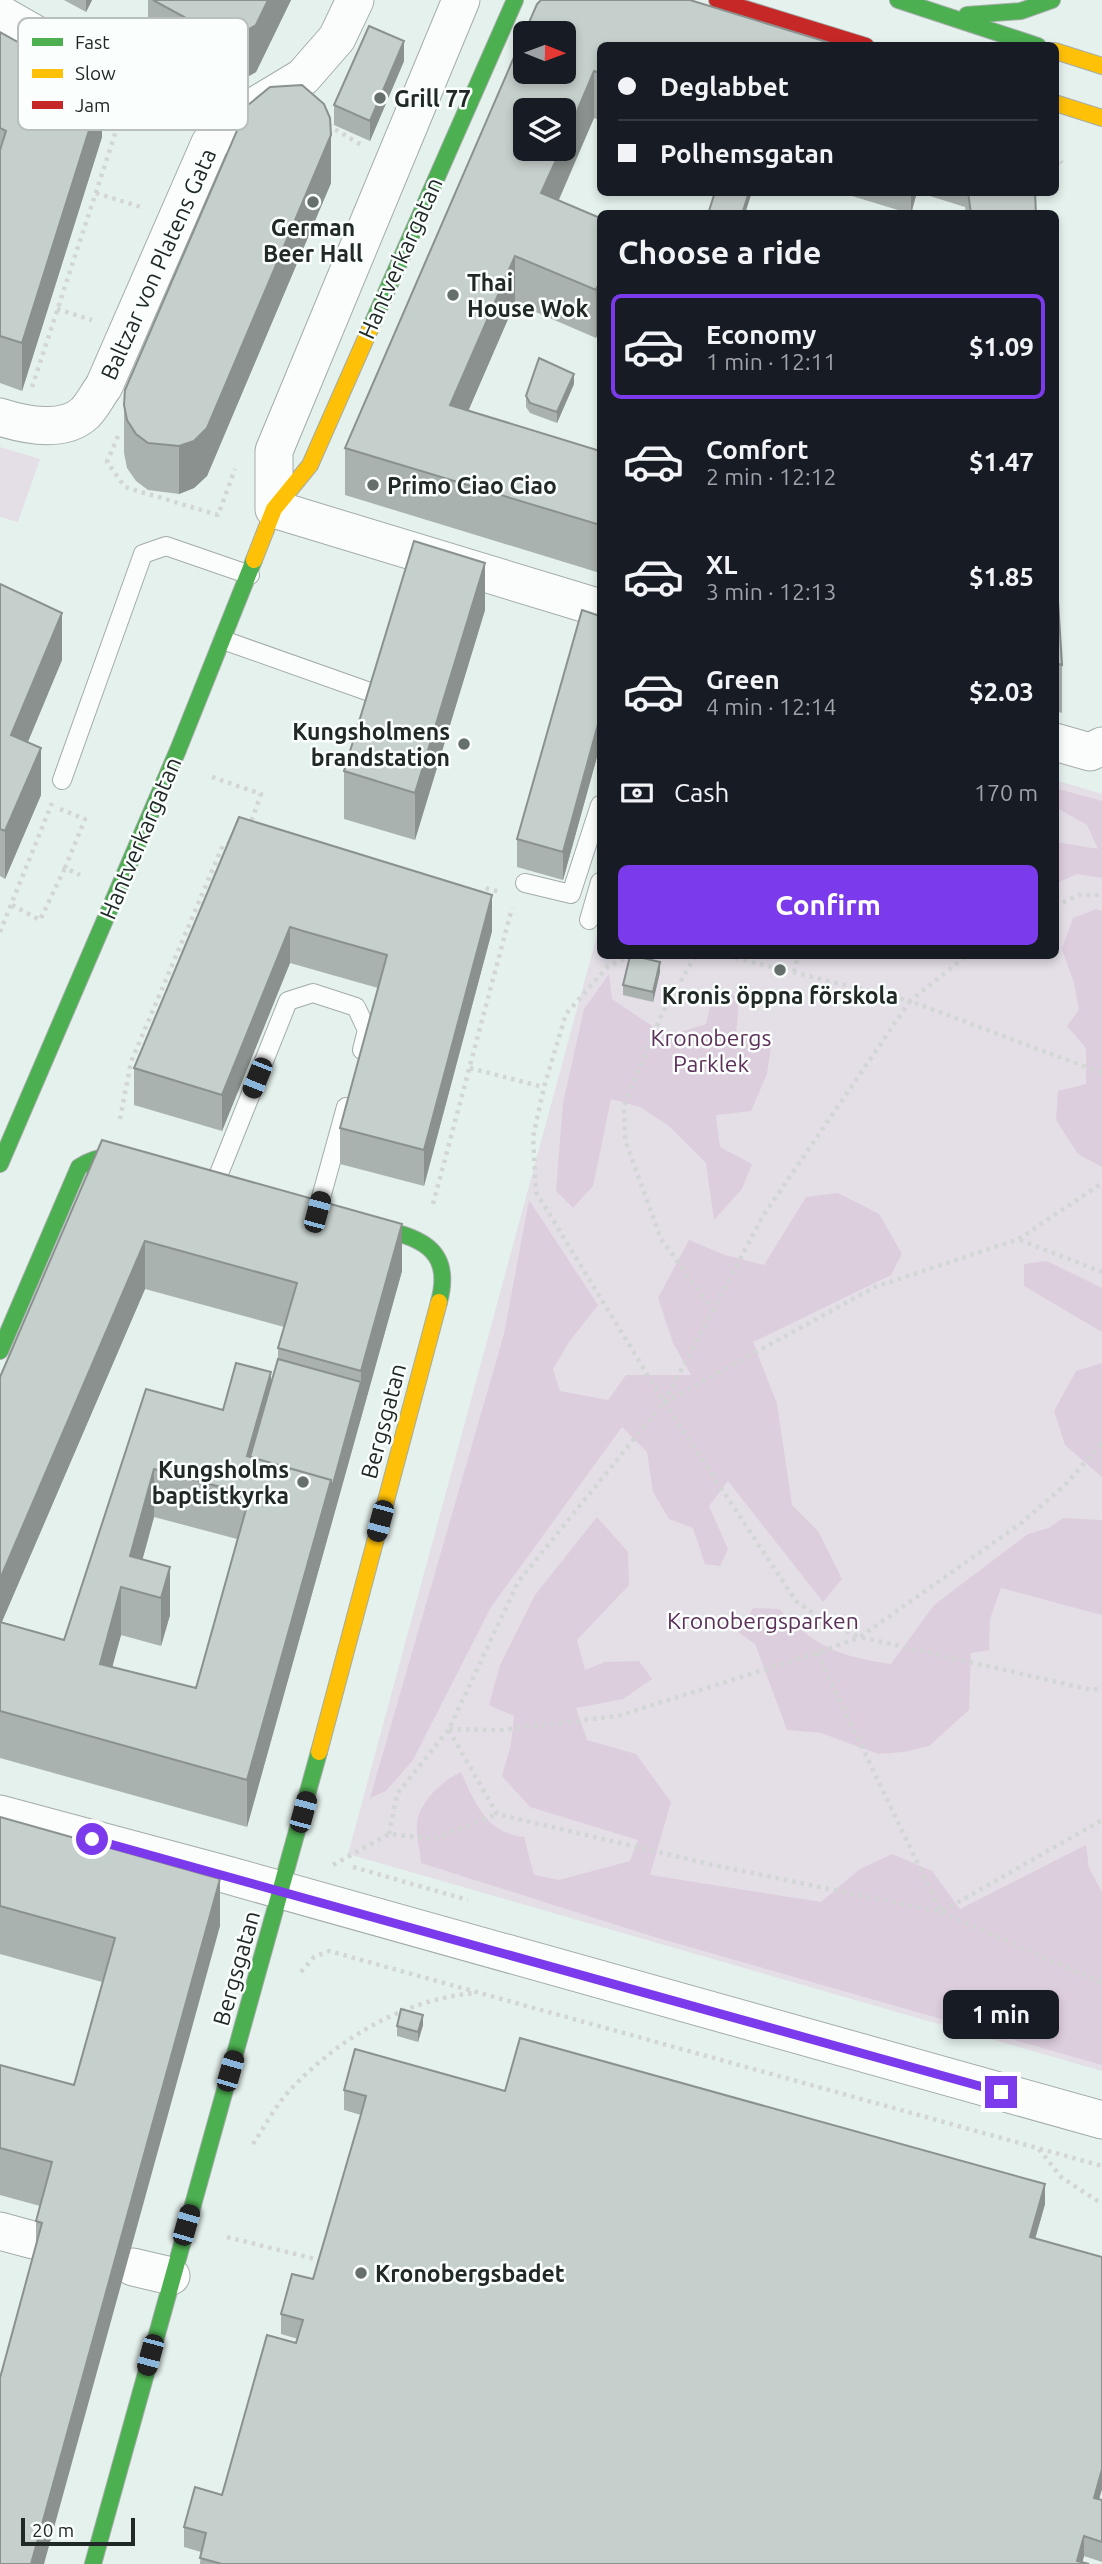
<!DOCTYPE html>
<meta charset="utf-8">
<style>
body{margin:0;font-family:Ubuntu,sans-serif;background:#20242c;color:#f1f3f6;height:100vh;display:flex;flex-direction:column;font-size:26px;white-space:nowrap}
*{box-sizing:border-box;margin:0}
p{font-size:23px;color:#9ea1a6}
.icon{flex:none;width:38px;height:38px;fill:none;stroke:currentColor;stroke-width:2;stroke-linecap:round;stroke-linejoin:round}
.map{position:relative;flex:1;overflow:hidden}
.details{position:absolute;left:597px;top:210px;width:462px;height:749px;display:flex;flex-direction:column;background:#171b24;border-radius:10px;box-shadow:0 4px 10px #0003}
.details>*{flex:none}
.guide{position:absolute;left:597px;top:42px;width:462px;height:154px;border-radius:10px;box-shadow:0 4px 10px #0003;display:grid;align-content:center;height:154px;padding:0 21px;background:#171b24}
.needle{width:46px;rotate:91deg}
.fabs{position:absolute;left:513px;top:21px;display:grid;gap:14px}
.fabs a{display:grid;place-items:center;width:63px;height:63px;border-radius:10px;background:#171b24;box-shadow:0 4px 10px #0003;font-size:35px}
.scale{position:absolute;left:21px;bottom:18px;width:114px;box-sizing:border-box;padding-left:7px;border:4px solid #202926;border-top:0;font-size:19px;line-height:24px;white-space:nowrap;color:#202926;-webkit-text-stroke:5px #fafffd;paint-order:stroke}
.end{position:absolute;width:32px;height:32px;margin:-16px;border:9px solid #7c3aed;background:#fff;box-shadow:0 0 0 4px #fff}
.from{border-radius:50%}
.bubble{position:absolute;height:49px;border-radius:10px;background:#171b24;box-shadow:0 4px 10px #0003;font-size:23px;font-weight:700;line-height:49px;text-align:center}
.car{position:absolute;width:21px;height:42px;margin:-21px -10px;border-radius:9px;box-shadow:0 0 5px 2px #0007;background:linear-gradient(#222 24%,#8ab4d8 0 40%,#222 0 76%,#8ab4d8 0 86%,#222 0)}
.guide b{display:flex;align-items:center;gap:24px;height:66px;font-size:26px}
.guide b+b{border-top:2px solid #363941}
.guide i{width:18px;height:18px;background:#f1f3f6}
ul{padding:0;list-style:none}
li{display:flex;align-items:center;gap:21px;height:105px;margin:0 14px 10px;padding:0 7px;border:4px solid transparent;border-radius:10px}
li div{flex:1}
li b{display:block;font-size:26px}
li em{font-style:normal;font-weight:700}
li.selected{border-color:#7c3aed}
li>.icon{width:63px;height:63px;stroke-width:1.5}
h2{padding:0 21px;font-size:32px;line-height:84px}
.pay{display:flex;align-items:center;gap:18px;height:77px;padding:0 21px;font-size:26px}
.pay p{margin-inline-start:auto}
.cta{display:flex;gap:14px;margin-top:auto;padding:14px 21px}
.cta a{flex:1;height:80px;border-radius:10px;background:#7c3aed;color:#fff;font-size:28px;font-weight:700;line-height:80px;text-align:center}
.map>svg:first-child{display:block}
</style>
<div class="map">
<svg width="1102" height="2564" viewBox="0 0 1102 2564">
<rect width="100%" height="100%" fill="#e5f1ed"/>
<path fill="#e4dee7" d="M0,447L40,459L18,522L0,517Z
M1055,780L1102,794V2071L348,1854L600,924V956H1055Z"/>
<path fill="#ddcede" d="M1055,788L1102,801V878L1077,874L1055,884L1057,842L1098,849L1087,825L1055,807Z
M1096,909L1102,911V1167L1078,1154L1056,1120L1058,1091L1086,1084V1048L1067,1026L1079,1010L1074,983L1062,949L1073,918Z
M609,974L612,999L667,1036L706,1024L714,989L739,997L736,1036L772,1040L767,1074L751,1111L716,1115L720,1147L752,1164L742,1189L714,1220L706,1163L669,1126L640,1107L611,1099L593,1186L573,1208L556,1191L563,1103L584,1009Z
M838,1193L879,1214L902,1254L891,1275L753,1342L777,1404L792,1505L818,1531L842,1579L823,1602L728,1481L709,1506L728,1549L720,1566L705,1564L693,1528L669,1519L653,1492L647,1452L622,1427L491,1607L413,1760L386,1791L370,1798L504,1334L529,1200L598,1305L569,1342L553,1369L560,1391L608,1400L626,1375H691L673,1343L658,1298L689,1240L725,1255L764,1265L806,1197Z
M1047,1261L1102,1288V1332L1024,1286V1264Z
M1102,1363V1477L1065,1445L1054,1411L1076,1371Z
M597,1517L628,1552L629,1585L577,1640L585,1670L605,1662L639,1661L652,1679L623,1699L576,1708L587,1740L636,1754L671,1802L650,1875L821,1902L860,1869L892,1854L932,1871L960,1909L1086,1845L1089,1868L1102,1892V2065L651,1936L421,1863C420,1851 416,1835 417,1823C420,1801 442,1781 461,1772C475,1804 487,1833 524,1837L534,1875L559,1880L630,1861L638,1840L530,1807L502,1776L511,1745L514,1716L489,1705L500,1665L535,1595Z
M1063,1518L1102,1520V1615L1001,1588L990,1619L989,1650L971,1653L969,1710L929,1746L904,1752L878,1754L821,1733L787,1730L755,1644L738,1632L753,1608L779,1609C817,1648 838,1656 891,1664L934,1605L1028,1534L1049,1528Z"/>
<g fill="none" stroke-linecap="round" stroke-linejoin="round">
<g stroke="#a3aca9" stroke-width="20">
<path id="lane" d="M223,640L367,691
M62,780L143,554L166,546L250,575
M525,883L571,894L600,805
M589,920L600,882
M216,1181L288,1001L313,993L356,1007L367,1030L362,1050
M317,1212L346,1107"/>
</g>
<g stroke="#a3aca9" stroke-width="39">
<path id="street" d="M461,0L274,451V509L600,608
M0,14L156,103
M0,417C25,425 64,433 85,413C92,406 98,394 104,386L210,143L255,106L303,77L337,38L355,0
M1055,742L1090,752L1102,746
M0,1814L224,1874L1102,2120
M0,2231L33,2240
M133,2267L171,2276"/>
</g>
<g stroke="#a3aca9" stroke-width="18">
<path id="fast" d="M898,0L1038,46
M967,15L1021,11L1052,0
M370,329L515,0
M0,1164L178,750L254,560
M350,1221C399,1235 457,1235 439,1302
M0,1351L79,1167C101,1153 120,1155 145,1161
M93,2564L319,1752"/>
</g>
<g stroke="#a3aca9" stroke-width="18">
<path id="slow" d="M1055,51L1102,66
M1055,103L1102,118
M254,560L274,509L310,465L370,329
M319,1752L439,1302"/>
</g>
<g stroke="#a3aca9" stroke-width="18">
<path id="jam" d="M717,0L866,46"/>
</g>
<path stroke="#d2d6d4" stroke-width="4.5" stroke-dasharray="3.5 5" stroke-linecap="butt" d="M328,125L363,146
M1055,155L1062,163
M96,193L141,207
M57,309L92,320
M32,387L119,122
M118,436L107,462L125,487L218,515L235,469
M212,777L261,794L250,825
M60,809L85,819L65,868L80,875
M480,894L485,888L500,892
M12,905L40,920L65,868
M1055,906L1079,895H1102
M0,932L52,803
M632,956L608,966L566,1014L544,1087L533,1137L536,1192L664,1402L796,1601L827,1623L860,1637L1092,1690L1102,1688
M695,956L660,1018L624,1106L625,1140L661,1239L713,1310
M727,956L910,1001L966,956
M794,972L798,956
M470,1068L543,1087
M120,1119L131,1062L223,845L232,843
M433,1204L512,908
M1020,1240L1102,1272
M665,1402L875,1287L1019,1239L1102,1183
M817,1653L941,1912L1102,1820
M449,1729L501,1730L618,1716L817,1653L860,1637L1020,1524L1065,1485L1102,1443
M449,1730L497,1814L713,1865L941,1912L1102,1983
M389,1834L397,1794L449,1729L518,1582L664,1402L763,1216L910,1001L1102,1073
M333,1865L389,1834L435,1839L497,1814
M353,1867L468,1900
M301,1972L314,1957L329,1951L1102,2166
M253,2144C265,2126 276,2105 290,2090C339,2038 403,2000 474,1993
M1039,2149L1061,2177L1102,2204
M227,2237L323,2261"/>
<use href="#lane" stroke="#fbfdfc" stroke-width="18"/>
<use href="#street" stroke="#fbfdfc" stroke-width="37"/>
<use href="#fast" stroke="#4caf50" stroke-width="16"/>
<use href="#slow" stroke="#ffc107" stroke-width="16"/>
<use href="#jam" stroke="#c62828" stroke-width="16"/>
</g>
<path fill="#a9b2af" fill-rule="evenodd" d="M64,0H92L86,12Z
M148,0H291L256,72L228,88L148,45Z
M0,32L102,137L22,391L0,383Z
M600,46V120L594,118L559,200L600,218V329L596,338L515,303L468,411L600,451V573L345,495V448Z
M404,61L370,141L334,125V105Z
M331,183L207,476L194,488L179,494L148,490L136,481L127,468L124,453V405Z
M839,192H917L911,214Z
M917,192H1035L1036,214H966L965,207Z
M574,384L557,423L530,413L526,407V396Z
M1055,552L1062,665V713L1055,711Z
M0,584L62,660L28,742L41,795L5,879L0,876Z
M485,610L415,840L344,819V771Z
M600,616V746L563,880L517,867V839Z
M239,817L492,931L424,1186L340,1164V1128L378,988L290,963L222,1131L134,1105V1068Z
M660,972L653,1002L623,995V985Z
M102,1140L402,1271L247,1827L0,1758V1377ZM145,1289L284,1327L278,1348V1359L271,1383L223,1410L146,1389L64,1640L2,1622ZM154,1517L237,1539L196,1688L112,1667L121,1635L161,1646L170,1615L142,1560Z
M0,1817L220,1926L36,2246V2221L40,2206L0,2195V2065L74,2085L102,1982L0,1954Z
M423,2025L418,2042L397,2036V2026Z
M344,2090L505,2091L1045,2204L1035,2239L1102,2257V2489L1099,2499L1102,2500V2562L1084,2556L1082,2562L1089,2564H200L201,2552L184,2547V2527L222,2495L296,2343L298,2339L281,2334V2314L313,2279L361,2115L344,2110Z"/>
<path fill="#8a918e" d="M86,0H92L86,12Z
M268,0H291L256,72L228,88V41Z
M404,41V61L370,141V121Z
M594,71V118L541,240V193L561,149H564V142Z
M102,89V137L22,391V343Z
M331,135V183L207,476L194,488L179,494V446Z
M749,192H752L745,214H742Z
M911,192H917L911,214Z
M515,256V303L450,453V405Z
M600,281V329L596,338V290Z
M574,374V384L557,423V412Z
M485,563V610L415,840V793Z
M62,613V660L11,782V735Z
M600,717V746L563,880V852Z
M41,748V795L5,879V831Z
M492,895V931L424,1186V1150Z
M290,927V963L222,1131V1095Z
M660,962V972L653,1002V992Z
M402,1224V1271L247,1827V1780L331,1480L361,1382V1371Z
M145,1241V1289L0,1626V1579Z
M271,1372V1420L257,1470L247,1456Z
M154,1469V1517L134,1591L130,1556Z
M170,1567V1615L161,1646V1598Z
M121,1587V1635L100,1712V1664Z
M220,1879V1926L44,2564H31Z
M423,2015V2025L418,2042V2032Z
M1045,2184V2204L1030,2257V2237Z
M1102,2469V2489L1094,2517V2498Z
M1084,2536V2556L1082,2564L1077,2561Z"/>
<path fill="#c5cfcb" stroke="#8a918e" stroke-width="2" fill-rule="evenodd" d="M153,0H268L256,25L228,41Z
M541,0H690L840,46H600V73L594,71L564,142V110H525V149H561L541,193L600,218V281L596,290L515,256L450,405L600,451V525L345,448L537,4ZM525,33H564V72H525Z
M369,26L404,41L370,121L334,105Z
M0,32L102,89L22,343L0,336V150L6,131L0,128Z
M302,85L324,104L330,118L331,135L207,428L194,441L179,446L148,443L136,434L127,420L124,405L125,390L248,105L270,87Z
M715,192H749L742,214H708Z
M968,192H1035L1036,214H971Z
M539,358L574,374L557,412L530,403L526,396Z
M414,541L485,563L415,793L344,771Z
M1055,552L1062,665L1055,663Z
M0,584L62,613L11,735L41,748L5,831L0,829Z
M582,610L600,616V717L563,852L517,839Z
M239,817L492,895L424,1150L340,1128L387,955L303,931L290,927L222,1095L134,1068Z
M630,956H634L660,962L653,992L623,985Z
M102,1140L402,1224L361,1371L278,1348L297,1283L145,1241L0,1579V1377Z
M278,1359L361,1382L331,1491V1480L250,1457Z
M236,1363L271,1372L247,1456L331,1480L247,1780L0,1711V1622L64,1640L146,1389L223,1410ZM154,1469L250,1495L196,1688L100,1664L121,1587L161,1598L170,1567L130,1556Z
M0,1817L220,1879L31,2564H0V2378L42,2223L36,2221L52,2162L0,2148V2065L74,2085L115,1938L0,1906Z
M401,2009L423,2015L418,2032L397,2026Z
M520,2038L1045,2184L1030,2237L1102,2257V2469L1094,2498L1102,2500V2542L1084,2536L1077,2561L1089,2564H222L200,2558L206,2533L184,2527L195,2487L222,2495L267,2335L296,2343L303,2320L281,2314L292,2274L313,2279L360,2118L366,2096L344,2090L355,2049L505,2091Z"/>
<g fill="none" stroke-linecap="round" stroke-linejoin="round">
<path stroke="#7c3aed" stroke-width="9" d="M92,1839L1001,2092"/>
</g>
<g fill="#656f6c" stroke="#fafffd" stroke-width="2.5">
<circle cx="380" cy="98" r="7"/>
<circle cx="313" cy="202" r="7"/>
<circle cx="453" cy="295" r="7"/>
<circle cx="373" cy="485" r="7"/>
<circle cx="464" cy="744" r="7"/>
<circle cx="780" cy="970" r="7"/>
<circle cx="303" cy="1482" r="7"/>
<circle cx="361" cy="2273" r="7"/>
</g>
<g text-anchor="middle" dominant-baseline="central" stroke-width="5" stroke-linejoin="round" paint-order="stroke">
<g font-size="23" font-weight="bold" fill="#202926" stroke="#fafffd" text-anchor="start">
<text x="394" y="98">Grill 77</text>
<text x="313" y="227" text-anchor="middle">German<tspan x="313" dy="26">Beer Hall</tspan></text>
<text x="467" y="282">Thai<tspan x="467" dy="26">House Wok</tspan></text>
<text x="387" y="485">Primo Ciao Ciao</text>
<text x="450" y="731" text-anchor="end">Kungsholmens<tspan x="450" dy="26">brandstation</tspan></text>
<text x="780" y="995" text-anchor="middle">Kronis öppna förskola</text>
<text x="289" y="1469" text-anchor="end">Kungsholms<tspan x="289" dy="26">baptistkyrka</tspan></text>
<text x="375" y="2273">Kronobergsbadet</text>
</g>
<g font-size="23" fill="#202926" stroke="#fafffd">
<text transform="translate(400 258) rotate(-66)">Hantverkargatan</text>
<text transform="translate(158 264) rotate(-66)">Baltzar von Platens Gata</text>
<text transform="translate(140 838) rotate(-67)">Hantverkargatan</text>
<text transform="translate(383 1421) rotate(-75)">Bergsgatan</text>
<text transform="translate(236 1968) rotate(-74)">Bergsgatan</text>
</g>
<g font-size="23" fill="#5d305a" stroke="#fafffd">
<text x="711" y="1037">Kronobergs<tspan x="711" dy="26">Parklek</tspan></text>
<text x="763" y="1620">Kronobergsparken</text>
</g>
</g>
<rect x="18" y="18" width="230" height="112" rx="10" fill="#fafffd" stroke="#b9bfbc" stroke-width="2"/>
<rect x="32" y="38" width="31" height="8" fill="#4caf50"/>
<rect x="32" y="69" width="31" height="9" fill="#ffc107"/>
<rect x="32" y="101" width="31" height="8" fill="#c62828"/>
<g font-size="19" fill="#202926">
<text x="75" y="49">Fast</text>
<text x="75" y="80">Slow</text>
<text x="75" y="112">Jam</text>
</g>
</svg>
<div class="fabs">
<a><svg class="needle" viewBox="-14 -14 28 28"><path d="M0-13l5 13h-10z" fill="#e53935"/><path d="M0 13l5-13h-10z" fill="#9ea1a6"/></svg></a>
<a><svg class="icon" aria-label="layers" viewBox="0 0 24 24"><path d="M12 4l9 5-9 5-9-5zM3 14l9 5 9-5"/></svg></a>
</div>
<div class="scale">20 m</div>
<i class="end from" style="left:92px;top:1839px"></i>
<i class="end" style="left:1001px;top:2092px"></i>
<div class="bubble" style="left:943px;top:1990px;width:116px">1 min</div>
<i class="car" style="left:257px;top:1078px;rotate:202deg"></i>
<i class="car" style="left:317px;top:1212px;rotate:15deg"></i>
<i class="car" style="left:380px;top:1521px;rotate:195deg"></i>
<i class="car" style="left:303px;top:1812px;rotate:15deg"></i>
<i class="car" style="left:230px;top:2071px;rotate:16deg"></i>
<i class="car" style="left:186px;top:2225px;rotate:16deg"></i>
<i class="car" style="left:150px;top:2355px;rotate:195deg"></i>
<div class="guide">
<b><i class="from"></i>Deglabbet</b>
<b><i></i>Polhemsgatan</b>
</div>
<section class="details">
<h2>Choose a ride</h2>
<ul>
<li class="selected"><svg class="icon" aria-label="car" viewBox="0 0 24 24"><path d="M5 17H2v-5l4-1 3-4h7l3 4 3 1v5h-3M9 17h6M6 11h13"/><circle cx="7" cy="17" r="2"/><circle cx="17" cy="17" r="2"/></svg><div><b>Economy</b><p>1 min · 12:11</p></div><em>$1.09</em></li>
<li><svg class="icon" aria-label="car" viewBox="0 0 24 24"><path d="M5 17H2v-5l4-1 3-4h7l3 4 3 1v5h-3M9 17h6M6 11h13"/><circle cx="7" cy="17" r="2"/><circle cx="17" cy="17" r="2"/></svg><div><b>Comfort</b><p>2 min · 12:12</p></div><em>$1.47</em></li>
<li><svg class="icon" aria-label="car" viewBox="0 0 24 24"><path d="M5 17H2v-5l4-1 3-4h7l3 4 3 1v5h-3M9 17h6M6 11h13"/><circle cx="7" cy="17" r="2"/><circle cx="17" cy="17" r="2"/></svg><div><b>XL</b><p>3 min · 12:13</p></div><em>$1.85</em></li>
<li><svg class="icon" aria-label="car" viewBox="0 0 24 24"><path d="M5 17H2v-5l4-1 3-4h7l3 4 3 1v5h-3M9 17h6M6 11h13"/><circle cx="7" cy="17" r="2"/><circle cx="17" cy="17" r="2"/></svg><div><b>Green</b><p>4 min · 12:14</p></div><em>$2.03</em></li>
</ul>
<div class="pay"><svg class="icon" aria-label="cash" viewBox="0 0 24 24"><path d="M3 7h18v10H3z"/><circle cx="12" cy="12" r="2"/></svg>Cash<p>170 m</p></div>
<div class="cta"><a>Confirm</a></div>
</section>
</div>
